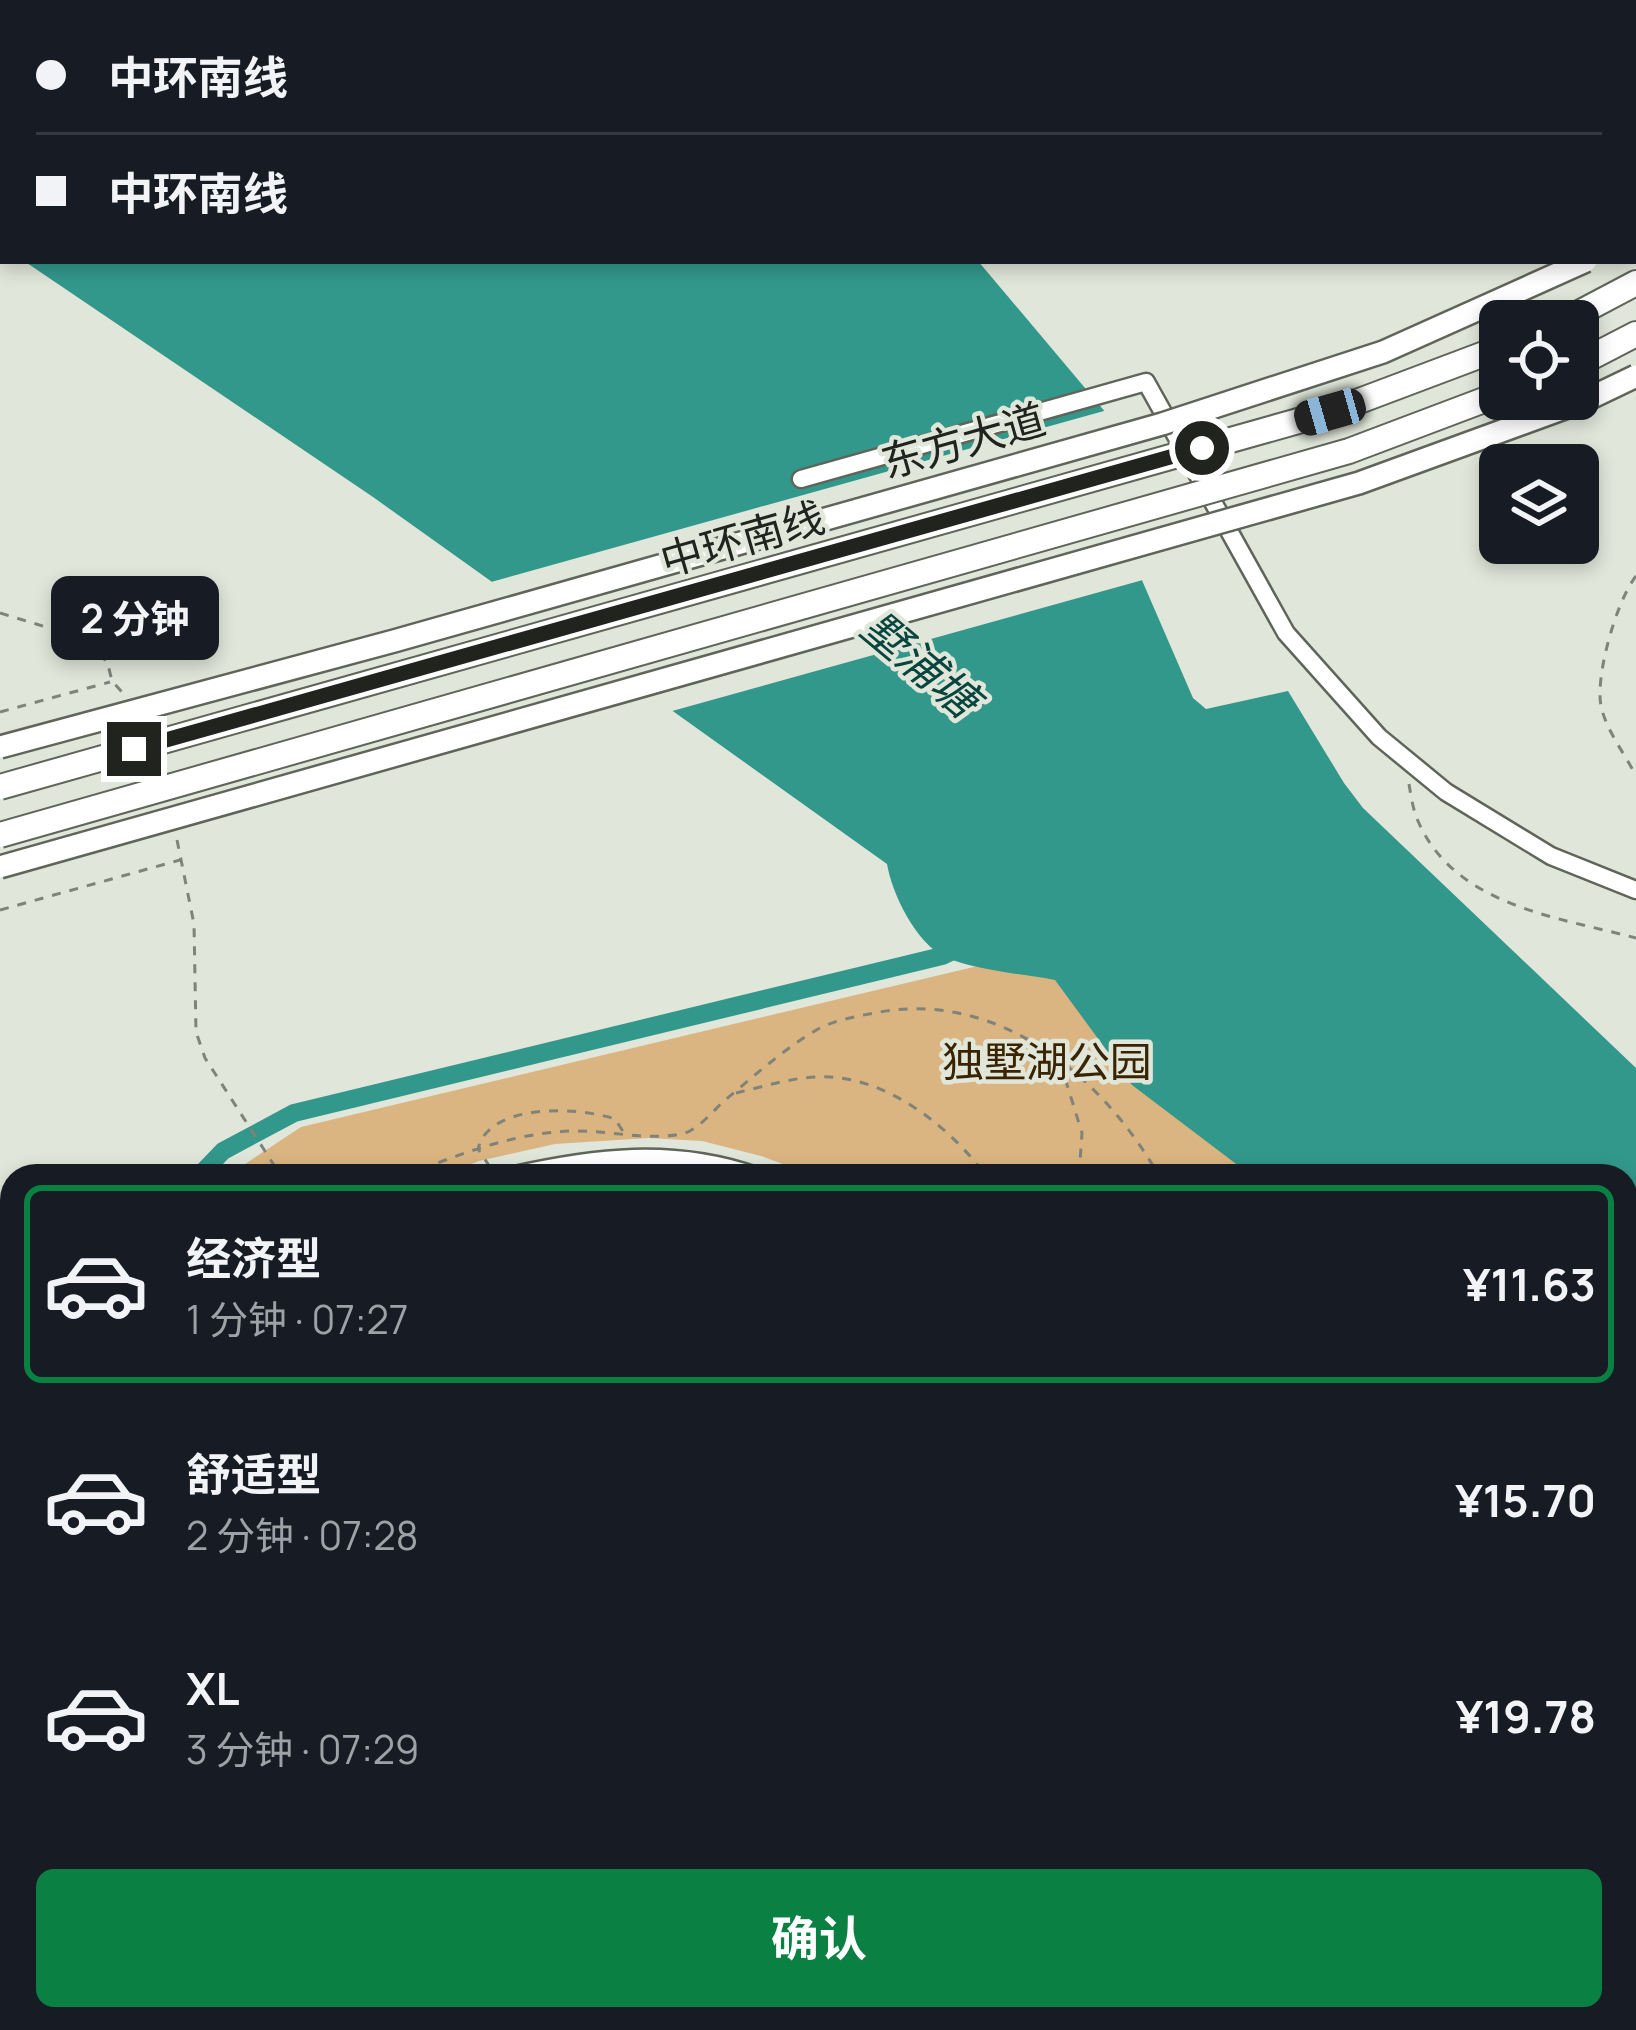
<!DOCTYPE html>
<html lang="zh">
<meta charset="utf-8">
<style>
body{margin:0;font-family:Manrope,"Noto Sans SC",sans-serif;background:#20242c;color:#f1f3f6;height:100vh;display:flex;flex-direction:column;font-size:45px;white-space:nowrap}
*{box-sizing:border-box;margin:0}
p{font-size:39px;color:#9ea1a6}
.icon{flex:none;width:66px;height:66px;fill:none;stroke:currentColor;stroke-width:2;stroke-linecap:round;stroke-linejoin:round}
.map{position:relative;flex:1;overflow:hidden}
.details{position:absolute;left:0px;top:1164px;width:1638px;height:867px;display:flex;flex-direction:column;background:#171b24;border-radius:36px 36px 0 0;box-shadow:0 6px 18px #0003}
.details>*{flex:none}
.hud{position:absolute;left:0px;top:0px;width:1638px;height:264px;box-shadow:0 6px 18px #0003;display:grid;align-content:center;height:264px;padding:0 36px;background:#171b24}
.fabs{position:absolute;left:1479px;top:300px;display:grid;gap:24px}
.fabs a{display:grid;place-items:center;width:120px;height:120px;border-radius:18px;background:#171b24;box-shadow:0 6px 18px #0003;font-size:60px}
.end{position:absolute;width:54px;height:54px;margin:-27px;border:15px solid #21231e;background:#fff;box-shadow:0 0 0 6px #fff}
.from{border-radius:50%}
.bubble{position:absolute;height:84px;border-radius:18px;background:#171b24;box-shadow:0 6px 18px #0003;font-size:39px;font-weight:700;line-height:84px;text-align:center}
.car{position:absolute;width:36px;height:72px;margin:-36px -18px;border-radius:15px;box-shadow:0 0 9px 3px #0007;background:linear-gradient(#222 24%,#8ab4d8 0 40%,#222 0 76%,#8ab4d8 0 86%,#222 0)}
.hud b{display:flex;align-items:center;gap:42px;height:114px;font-size:45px}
.hud b+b{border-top:3px solid #363941}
.hud i{width:30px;height:30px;background:#f1f3f6}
ul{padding:21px 0 0;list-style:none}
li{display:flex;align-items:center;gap:36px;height:198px;margin:0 24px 18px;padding:0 12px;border:6px solid transparent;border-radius:18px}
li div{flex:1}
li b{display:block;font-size:45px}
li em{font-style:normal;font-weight:700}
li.selected{border-color:#0b8043}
li>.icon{width:108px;height:108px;stroke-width:1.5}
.button{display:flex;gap:24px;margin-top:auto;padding:24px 36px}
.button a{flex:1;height:138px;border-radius:18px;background:#0b8043;color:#fff;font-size:48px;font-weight:700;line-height:138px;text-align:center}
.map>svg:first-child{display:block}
</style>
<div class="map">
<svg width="1636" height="2030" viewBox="0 0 1636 2030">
<rect width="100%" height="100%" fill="#e0e6d9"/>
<path fill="#dab581" d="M1033,940L1349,1176H815L761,1156L702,1141L649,1138L555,1144L479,1161L439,1176H227L301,1127L982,965Z
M1626,1414L1636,1422V1680L1626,1672Z"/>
<path fill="#32988b" d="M24,261H978L1133,445L1032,467L1052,544L1128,548L1193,698L1206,709L1288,691L1344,783L1363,808L1636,1068V1494L1626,1486V1176H1252L1132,1085L1055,980C1023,974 974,970 945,957C916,943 892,894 887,864L373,497Z"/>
<path fill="#e0e6d9" d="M1111,409L1138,441L1137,449L1039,471L1057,538L1128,542L1150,578L665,713L484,584Z"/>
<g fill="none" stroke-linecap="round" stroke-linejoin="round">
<path stroke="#32988b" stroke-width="18" d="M199,1176L223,1151L294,1113L942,956L963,946
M0,1823L12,1775"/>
<g stroke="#5f6559" stroke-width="18">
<path id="minor" d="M888,0L901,3
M582,3L583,0
M946,3V0
M0,1262L12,1267
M0,1564L12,1515"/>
</g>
<g stroke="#5f6559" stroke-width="21">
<path id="tertiary" d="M801,479L1146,382L1286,633L1379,737L1446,792L1551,856L1636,890
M510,1176C594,1157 673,1147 756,1176
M594,1176H685
M1626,1701L1636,1710
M1626,1724L1636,1733
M1626,1898L1636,1890
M33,2030L36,2019
M57,2030L60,2019
M1448,2030L1463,2019"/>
</g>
<g stroke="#5f6559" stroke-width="26">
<path id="primary" d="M1635,234L1636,233"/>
</g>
<g stroke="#5f6559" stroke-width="28">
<path id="trunk" d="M1564,321L1636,283
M1578,364L1636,334"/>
</g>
<path stroke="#7f837a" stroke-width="3" stroke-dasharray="9 9" stroke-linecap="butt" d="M1635,211L1636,210
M1636,576C1617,600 1595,675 1601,706C1606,730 1625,754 1636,776
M0,613L59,631L107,661L112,681L122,692
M0,712L110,682
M1409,784C1411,796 1413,810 1418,821C1455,906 1557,917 1636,938
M177,840L194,924L196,1032L205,1058L281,1176
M0,910L180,860
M1060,1062L1082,1133L1079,1176
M736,1093C766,1086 799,1075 830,1077C891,1080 952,1129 986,1176
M490,1167L478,1149C489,1102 580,1107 615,1119L624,1133
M405,1176C459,1154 513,1133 572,1131C607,1130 647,1141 681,1134C696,1132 713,1111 724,1101C753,1077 785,1048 818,1029C837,1019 859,1016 880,1012C1000,991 1103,1077 1159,1176
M466,1176L491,1169
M1626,1522L1636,1530
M1626,1583L1636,1589
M1626,1764L1636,1775
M2,2030L12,2002"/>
<use href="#minor" stroke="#fff" stroke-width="14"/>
<use href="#tertiary" stroke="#fff" stroke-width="16"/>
<use href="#primary" stroke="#fff" stroke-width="21"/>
<use href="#trunk" stroke="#fff" stroke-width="24"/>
<g stroke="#5f6559" stroke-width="26" stroke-linecap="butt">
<path id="primary-bridge" d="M0,747L394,641L1162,424L1383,352L1586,261
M0,867L1359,483L1584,401L1636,376"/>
</g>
<g stroke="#5f6559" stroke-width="28" stroke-linecap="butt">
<path id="trunk-bridge" d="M0,787L1330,412L1500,348
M0,835L1349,451L1500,394"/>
</g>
<use href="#primary-bridge" stroke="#fff" stroke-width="21"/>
<use href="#trunk-bridge" stroke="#fff" stroke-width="24"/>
</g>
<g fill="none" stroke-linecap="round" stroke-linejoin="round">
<path stroke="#21231e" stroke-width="15" d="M134,749L1202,448"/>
</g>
<g text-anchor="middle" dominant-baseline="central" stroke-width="9" stroke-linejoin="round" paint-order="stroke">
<g font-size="42" fill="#21231e" stroke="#e0e6d9">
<text transform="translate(963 440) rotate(-16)">东方大道</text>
<text transform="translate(742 538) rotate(-16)">中环南线</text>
</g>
<g font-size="42" fill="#3a2400" stroke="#e0e6d9">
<text x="1047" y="1061">独墅湖公园</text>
</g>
<g font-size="45" font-style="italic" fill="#07453e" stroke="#e0e6d9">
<text transform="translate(921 663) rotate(40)">墅浦塘</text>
</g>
</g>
</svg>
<div class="fabs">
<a><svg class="icon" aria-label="locate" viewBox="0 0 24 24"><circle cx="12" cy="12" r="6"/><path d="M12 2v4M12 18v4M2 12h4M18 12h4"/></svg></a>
<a><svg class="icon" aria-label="layers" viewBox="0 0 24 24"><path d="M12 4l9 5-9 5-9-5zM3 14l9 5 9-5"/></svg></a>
</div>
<i class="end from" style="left:1202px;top:448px"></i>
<i class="end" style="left:134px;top:749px"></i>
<div class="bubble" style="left:51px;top:576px;width:168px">2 分钟</div>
<i class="car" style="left:1330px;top:412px;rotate:254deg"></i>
<div class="hud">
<b><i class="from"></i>中环南线</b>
<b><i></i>中环南线</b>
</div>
<section class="details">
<ul>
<li class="selected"><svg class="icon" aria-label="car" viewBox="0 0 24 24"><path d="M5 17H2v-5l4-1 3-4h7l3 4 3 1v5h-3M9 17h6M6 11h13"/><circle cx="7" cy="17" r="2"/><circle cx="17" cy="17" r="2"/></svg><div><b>经济型</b><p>1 分钟 · 07:27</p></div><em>¥11.63</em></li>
<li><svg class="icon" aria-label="car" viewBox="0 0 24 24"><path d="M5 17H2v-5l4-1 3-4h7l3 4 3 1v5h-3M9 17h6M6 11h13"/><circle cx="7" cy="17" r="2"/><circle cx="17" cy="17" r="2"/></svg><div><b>舒适型</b><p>2 分钟 · 07:28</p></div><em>¥15.70</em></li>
<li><svg class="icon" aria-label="car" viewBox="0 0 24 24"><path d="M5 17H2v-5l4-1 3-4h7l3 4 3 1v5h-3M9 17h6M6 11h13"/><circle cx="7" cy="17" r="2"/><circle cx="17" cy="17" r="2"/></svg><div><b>XL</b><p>3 分钟 · 07:29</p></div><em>¥19.78</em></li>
</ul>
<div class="button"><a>确认</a></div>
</section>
</div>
